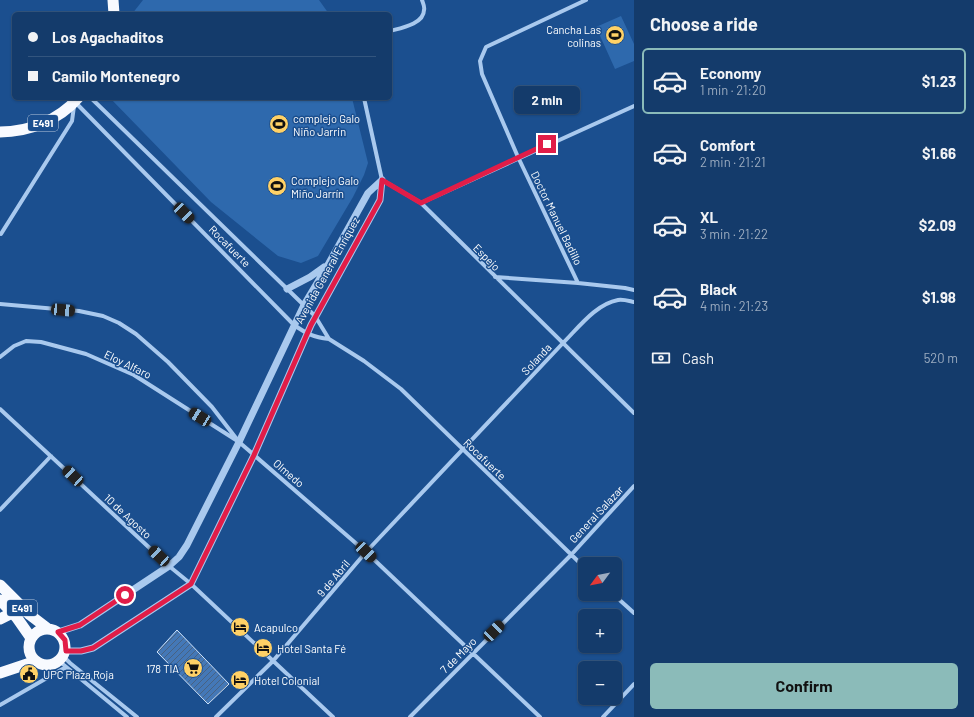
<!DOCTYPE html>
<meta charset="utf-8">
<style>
body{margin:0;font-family:Barlow,sans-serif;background:#1d4271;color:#f1f3f6;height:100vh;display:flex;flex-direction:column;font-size:15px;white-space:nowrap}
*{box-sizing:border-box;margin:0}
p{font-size:13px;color:#9dadc1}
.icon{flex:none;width:22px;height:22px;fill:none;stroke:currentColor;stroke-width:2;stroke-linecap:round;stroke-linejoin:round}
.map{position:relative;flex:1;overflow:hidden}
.panel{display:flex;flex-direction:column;background:#143b6b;width:340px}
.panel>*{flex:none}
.guide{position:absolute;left:12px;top:12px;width:380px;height:88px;border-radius:6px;box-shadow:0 1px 3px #0004,0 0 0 1px #33557e;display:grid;align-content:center;height:88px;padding:0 16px;background:#143b6b}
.needle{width:26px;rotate:238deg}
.buttons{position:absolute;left:578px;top:557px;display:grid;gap:8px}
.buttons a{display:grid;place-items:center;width:44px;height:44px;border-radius:6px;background:#143b6b;box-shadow:0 1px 3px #0004,0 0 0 1px #33557e;font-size:20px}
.end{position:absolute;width:18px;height:18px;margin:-9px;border:5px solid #e11d48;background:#fff;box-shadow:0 0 0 2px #fff}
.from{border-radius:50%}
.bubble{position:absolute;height:28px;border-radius:6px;background:#143b6b;box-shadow:0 1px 3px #0004,0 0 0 1px #33557e;font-size:13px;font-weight:700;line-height:28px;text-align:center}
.car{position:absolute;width:12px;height:24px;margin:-12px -6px;border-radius:5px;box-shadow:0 0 3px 1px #0007;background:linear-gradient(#222 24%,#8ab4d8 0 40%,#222 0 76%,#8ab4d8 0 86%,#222 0)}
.guide b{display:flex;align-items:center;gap:14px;height:38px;font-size:15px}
.guide b+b{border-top:1px solid #33557e}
.guide i{width:10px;height:10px;background:#f1f3f6}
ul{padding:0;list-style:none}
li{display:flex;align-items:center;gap:12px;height:66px;margin:0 8px 6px;padding:0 8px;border:2px solid transparent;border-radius:6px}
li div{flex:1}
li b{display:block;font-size:15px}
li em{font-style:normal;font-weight:700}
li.active{border-color:#8bbbb9}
li>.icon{width:36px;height:36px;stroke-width:1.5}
h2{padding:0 16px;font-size:18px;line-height:48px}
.pay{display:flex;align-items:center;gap:10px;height:44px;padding:0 16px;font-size:15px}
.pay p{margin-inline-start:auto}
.primary-button{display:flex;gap:8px;margin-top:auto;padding:8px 16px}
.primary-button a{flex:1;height:46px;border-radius:6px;background:#8bbbb9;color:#111;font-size:16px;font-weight:700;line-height:46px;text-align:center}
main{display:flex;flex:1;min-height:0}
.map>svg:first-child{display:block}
</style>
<main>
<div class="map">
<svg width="634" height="717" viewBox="0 0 634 717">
<defs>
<pattern id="building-hatch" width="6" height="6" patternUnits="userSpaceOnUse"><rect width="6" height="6" fill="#4478b7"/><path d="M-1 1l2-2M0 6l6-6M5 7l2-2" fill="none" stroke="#486282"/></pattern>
</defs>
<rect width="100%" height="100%" fill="#1b4f8f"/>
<path fill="#2e69ad" d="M143,0H319L329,14H132Z
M621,16L634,44V61L615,69L596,27Z
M110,98H352L368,163L364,175L353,197L318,256L301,263L278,256L211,202Z"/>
<path fill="url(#building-hatch)" stroke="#cfe3fa" d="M177,630L229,684L208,704L157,652Z"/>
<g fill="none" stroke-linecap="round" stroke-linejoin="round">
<path stroke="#a9c9ee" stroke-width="4" d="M390,31C401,28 424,24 424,10C425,7 423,3 422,0
M364,98L382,180L421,203L634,413
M75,102L294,325C307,334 313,337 329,339L315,316L91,98
M421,203L634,106
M1,234L72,121L74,106
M495,277L578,283L625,288L634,290
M578,283L518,157L482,74L480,61L486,47L586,0
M0,304L79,311L103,316L119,323L136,334L168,362L212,407L239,442L366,552L540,717
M329,339L364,361L401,389L585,568
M0,357L14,346L26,341L41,342L86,354L134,375L236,440
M0,409L169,566L191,584L333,717
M0,510L51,456
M613,594L634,613
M63,656L70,663L137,717
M59,661L127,717
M0,705L66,667
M216,717L273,661L366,552L563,343C579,327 596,304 618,300C623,299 629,301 634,302
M410,717L571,555L634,486
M603,717L634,684"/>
<path stroke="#a9c9ee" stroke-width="7" d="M287,289L310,277L324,267
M58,632L80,625L169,566L179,557L187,545L239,442L304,305L329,263L368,193L382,180
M66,651H81L93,648L191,584L254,455L311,325L380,200L382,180"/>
<path stroke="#f8faff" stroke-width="11" d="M113,0L114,14
M0,132C29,132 59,120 78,98
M0,585L30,615L47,628
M0,600L17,618L31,638
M0,619L18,610
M29 647a18 18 0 1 1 36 0a18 18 0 1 1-36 0Z
M0,673L36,661"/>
</g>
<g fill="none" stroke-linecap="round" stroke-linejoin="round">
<path stroke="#e11d48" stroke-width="5" d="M125,595L80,625L58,632L65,640L66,651H81L93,648L191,584L254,455L311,325L380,200L382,180L421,203L547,144"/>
</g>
<defs>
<g id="stadium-disc" transform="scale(1)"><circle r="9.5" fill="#ffd166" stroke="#1b4f8f"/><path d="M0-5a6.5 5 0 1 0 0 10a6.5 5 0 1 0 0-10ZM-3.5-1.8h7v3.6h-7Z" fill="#111"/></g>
<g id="hotel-disc" transform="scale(1)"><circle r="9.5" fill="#ffd166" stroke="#1b4f8f"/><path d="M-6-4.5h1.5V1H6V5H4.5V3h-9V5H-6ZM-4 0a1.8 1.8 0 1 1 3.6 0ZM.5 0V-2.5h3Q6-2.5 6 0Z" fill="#111"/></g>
<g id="supermarket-disc" transform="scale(1)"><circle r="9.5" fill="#ffd166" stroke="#1b4f8f"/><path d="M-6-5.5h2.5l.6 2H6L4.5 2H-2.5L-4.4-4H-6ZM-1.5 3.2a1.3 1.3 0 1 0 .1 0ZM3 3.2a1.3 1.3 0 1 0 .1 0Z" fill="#111"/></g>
<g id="civic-disc" transform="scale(1)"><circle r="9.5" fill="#ffd166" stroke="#1b4f8f"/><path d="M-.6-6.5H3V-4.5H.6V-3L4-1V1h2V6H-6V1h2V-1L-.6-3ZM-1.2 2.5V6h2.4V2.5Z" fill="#111"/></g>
</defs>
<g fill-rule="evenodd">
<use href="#stadium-disc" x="615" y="35"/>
<use href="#stadium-disc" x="279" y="124"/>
<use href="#stadium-disc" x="277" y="186"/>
<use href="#hotel-disc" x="240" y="627"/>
<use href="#hotel-disc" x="263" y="648"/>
<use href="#supermarket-disc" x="193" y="668"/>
<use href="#civic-disc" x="29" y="674"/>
<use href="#hotel-disc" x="240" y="680"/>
</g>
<g text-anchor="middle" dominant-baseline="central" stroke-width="3" stroke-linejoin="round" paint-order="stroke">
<g fill="#1b4f8f" stroke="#bbcadd" stroke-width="1">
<rect x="28" y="115" width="30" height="16" rx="3"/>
<rect x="7" y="600" width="30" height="16" rx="3"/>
</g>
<g font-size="10" font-weight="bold" fill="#fff">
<text x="43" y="123">E491</text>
<text x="22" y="608">E491</text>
</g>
<g font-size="11" fill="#fff" stroke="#1b4f8f" text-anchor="start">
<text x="601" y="29" text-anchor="end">Cancha Las<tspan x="601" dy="13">colinas</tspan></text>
<text x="293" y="118">complejo Galo<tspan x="293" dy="13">Niño Jarrin</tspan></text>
<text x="291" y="180">Complejo Galo<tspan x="291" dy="13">Miño Jarrín</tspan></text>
<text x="254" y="627">Acapulco</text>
<text x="277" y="648">Hotel Santa Fé</text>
<text x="179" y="668" text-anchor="end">178 TIA</text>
<text x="43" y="674">UPC Plaza Roja</text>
<text x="254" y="680">Hotel Colonial</text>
</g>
<g font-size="11" fill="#fff" stroke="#1b4f8f">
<text transform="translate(557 218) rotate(64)">Doctor Manuel Badillo</text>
<text transform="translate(230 246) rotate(45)">Rocafuerte</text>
<text transform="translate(487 257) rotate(45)">Espejo</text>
<text transform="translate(327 270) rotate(-61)">Avenida General Enríquez</text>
<text transform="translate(536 359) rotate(-47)">Solanda</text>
<text transform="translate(128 364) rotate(26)">Eloy Alfaro</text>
<text transform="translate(485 459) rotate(44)">Rocafuerte</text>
<text transform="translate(289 473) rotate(41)">Olmedo</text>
<text transform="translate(596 514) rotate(-47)">General Salazar</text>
<text transform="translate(128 516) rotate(43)">10 de Agosto</text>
<text transform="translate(333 578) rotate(-50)">9 de Abril</text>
<text transform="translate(458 655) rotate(-45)">7 de Mayo</text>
</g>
</g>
</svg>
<div class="buttons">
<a><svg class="needle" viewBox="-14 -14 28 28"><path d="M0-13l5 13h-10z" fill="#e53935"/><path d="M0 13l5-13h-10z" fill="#9dadc1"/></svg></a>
<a>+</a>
<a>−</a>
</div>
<i class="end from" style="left:125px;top:595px"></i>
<i class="end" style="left:547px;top:144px"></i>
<div class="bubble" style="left:514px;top:86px;width:66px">2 min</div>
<i class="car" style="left:184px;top:213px;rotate:135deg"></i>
<i class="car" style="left:63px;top:310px;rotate:95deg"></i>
<i class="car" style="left:200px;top:417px;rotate:302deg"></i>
<i class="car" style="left:73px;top:476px;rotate:313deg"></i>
<i class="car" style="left:366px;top:552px;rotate:134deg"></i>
<i class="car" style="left:159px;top:556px;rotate:313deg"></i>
<i class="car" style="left:494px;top:631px;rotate:45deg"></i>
<div class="guide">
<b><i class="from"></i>Los Agachaditos</b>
<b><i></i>Camilo Montenegro</b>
</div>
</div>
<section class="panel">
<h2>Choose a ride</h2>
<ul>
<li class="active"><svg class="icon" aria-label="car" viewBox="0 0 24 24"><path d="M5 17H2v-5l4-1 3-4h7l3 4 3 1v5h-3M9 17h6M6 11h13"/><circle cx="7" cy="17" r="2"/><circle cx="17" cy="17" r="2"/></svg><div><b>Economy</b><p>1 min · 21:20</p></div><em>$1.23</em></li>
<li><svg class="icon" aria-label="car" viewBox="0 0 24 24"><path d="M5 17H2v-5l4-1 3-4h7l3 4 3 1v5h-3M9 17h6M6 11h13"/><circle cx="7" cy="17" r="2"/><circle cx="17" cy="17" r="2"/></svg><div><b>Comfort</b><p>2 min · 21:21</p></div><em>$1.66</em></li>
<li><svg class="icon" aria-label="car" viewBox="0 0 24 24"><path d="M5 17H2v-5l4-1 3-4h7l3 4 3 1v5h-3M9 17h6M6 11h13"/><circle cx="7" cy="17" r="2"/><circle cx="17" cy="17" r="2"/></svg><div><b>XL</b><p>3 min · 21:22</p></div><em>$2.09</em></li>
<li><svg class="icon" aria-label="car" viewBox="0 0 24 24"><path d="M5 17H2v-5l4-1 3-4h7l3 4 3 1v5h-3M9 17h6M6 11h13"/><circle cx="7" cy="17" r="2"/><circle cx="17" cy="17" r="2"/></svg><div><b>Black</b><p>4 min · 21:23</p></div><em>$1.98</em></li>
</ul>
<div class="pay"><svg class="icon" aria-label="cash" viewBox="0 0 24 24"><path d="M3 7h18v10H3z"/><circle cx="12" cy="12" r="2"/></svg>Cash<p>520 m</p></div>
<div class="primary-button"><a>Confirm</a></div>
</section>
</main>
